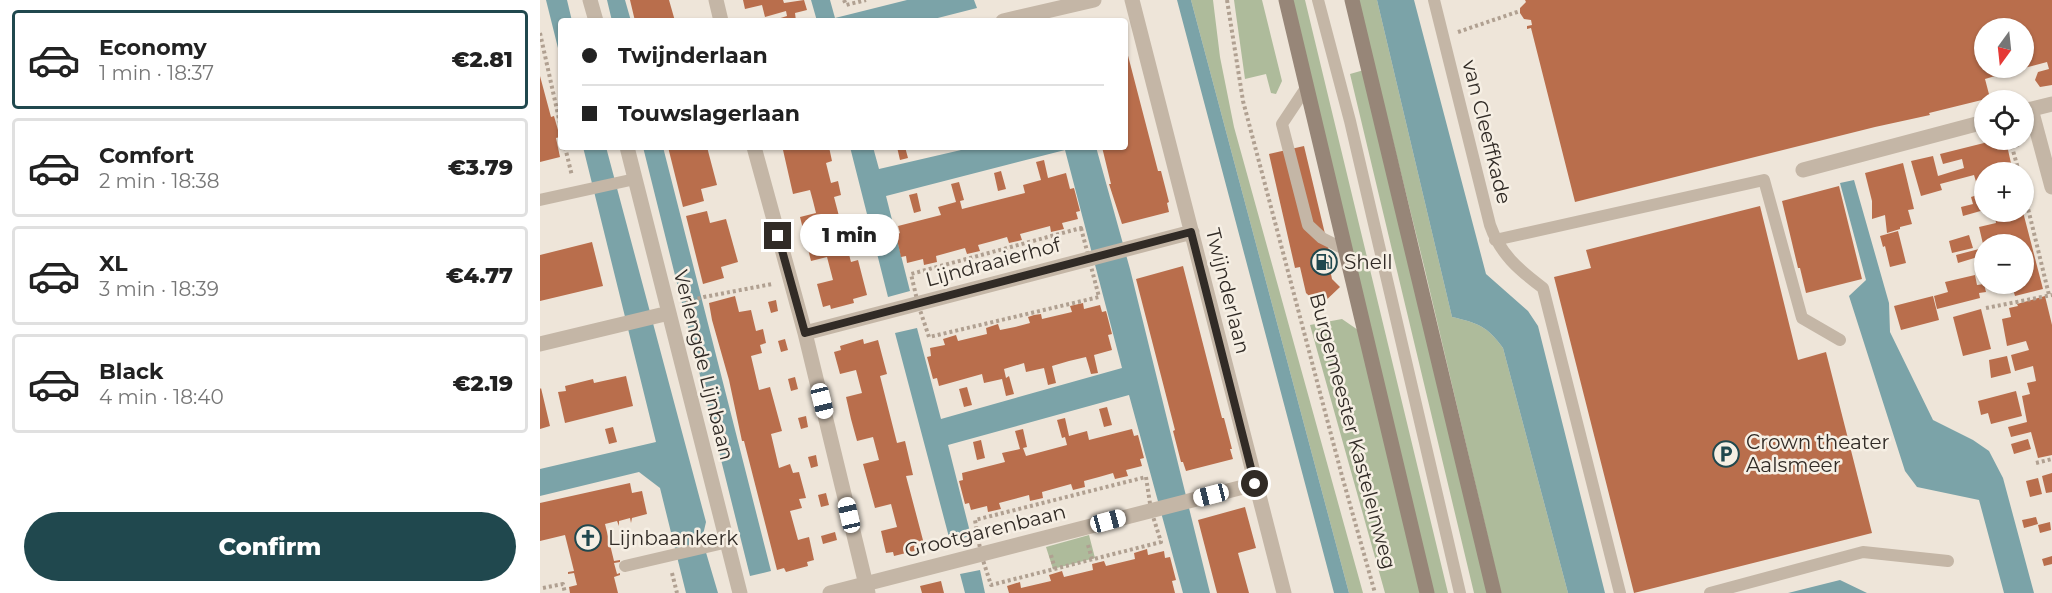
<!DOCTYPE html>
<meta charset="utf-8">
<style>
body{margin:0;font-family:Montserrat,sans-serif;background:#f2f2f2;color:#222;height:100vh;display:flex;flex-direction:column;font-size:22px;white-space:nowrap}
*{box-sizing:border-box;margin:0}
p{font-size:20px;color:#767676}
.icon{flex:none;width:33px;height:33px;fill:none;stroke:currentColor;stroke-width:2;stroke-linecap:round;stroke-linejoin:round}
.map{position:relative;flex:1;overflow:hidden}
.panel{display:flex;flex-direction:column;background:#fff;width:540px}
.panel>*{flex:none}
.hud{position:absolute;left:18px;top:18px;width:570px;height:132px;border-radius:6px;box-shadow:0 2px 4px #0004;display:grid;align-content:center;height:132px;padding:0 24px;background:#fff}
.needle{width:39px;rotate:195deg}
.buttons{position:absolute;left:1434px;top:18px;display:grid;gap:12px}
.buttons a{display:grid;place-items:center;width:60px;height:60px;border-radius:50%;background:#fff;box-shadow:0 2px 4px #0004;font-size:30px}
.end{position:absolute;width:27px;height:27px;margin:-14px;border:8px solid #312b26;background:#fff;box-shadow:0 0 0 3px #fff}
.from{border-radius:50%}
.bubble{position:absolute;height:42px;border-radius:21px;background:#fff;box-shadow:0 2px 4px #0004;font-size:20px;font-weight:800;line-height:42px;text-align:center}
.car{position:absolute;width:18px;height:36px;margin:-18px -9px;border-radius:8px;box-shadow:0 0 4px 2px #0007;background:linear-gradient(#fff 24%,#345 0 40%,#fff 0 76%,#345 0 86%,#fff 0)}
.hud b{display:flex;align-items:center;gap:21px;height:57px;font-size:22px}
.hud b+b{border-top:2px solid #e0e0e0}
.hud i{width:15px;height:15px;background:#222}
ul{padding:10px 0 0;list-style:none}
li{display:flex;align-items:center;gap:18px;height:99px;margin:0 12px 9px;padding:0 12px;border:3px solid #e0e0e0;border-radius:6px}
li div{flex:1}
li b{display:block;font-size:22px}
li em{font-style:normal;font-weight:800}
li.on{border-color:#20484e}
li>.icon{width:54px;height:54px;stroke-width:1.5}
.primary-button{display:flex;gap:12px;margin-top:auto;padding:12px 24px}
.primary-button a{flex:1;height:69px;border-radius:36px;background:#20484e;color:#fff;font-size:24px;font-weight:800;line-height:69px;text-align:center}
main{display:flex;flex:1;min-height:0}
.map>svg:first-child{display:block}
</style>
<main>
<section class="panel">
<ul>
<li class="on"><svg class="icon" aria-label="car" viewBox="0 0 24 24"><path d="M5 17H2v-5l4-1 3-4h7l3 4 3 1v5h-3M9 17h6M6 11h13"/><circle cx="7" cy="17" r="2"/><circle cx="17" cy="17" r="2"/></svg><div><b>Economy</b><p>1 min · 18:37</p></div><em>€2.81</em></li>
<li><svg class="icon" aria-label="car" viewBox="0 0 24 24"><path d="M5 17H2v-5l4-1 3-4h7l3 4 3 1v5h-3M9 17h6M6 11h13"/><circle cx="7" cy="17" r="2"/><circle cx="17" cy="17" r="2"/></svg><div><b>Comfort</b><p>2 min · 18:38</p></div><em>€3.79</em></li>
<li><svg class="icon" aria-label="car" viewBox="0 0 24 24"><path d="M5 17H2v-5l4-1 3-4h7l3 4 3 1v5h-3M9 17h6M6 11h13"/><circle cx="7" cy="17" r="2"/><circle cx="17" cy="17" r="2"/></svg><div><b>XL</b><p>3 min · 18:39</p></div><em>€4.77</em></li>
<li><svg class="icon" aria-label="car" viewBox="0 0 24 24"><path d="M5 17H2v-5l4-1 3-4h7l3 4 3 1v5h-3M9 17h6M6 11h13"/><circle cx="7" cy="17" r="2"/><circle cx="17" cy="17" r="2"/></svg><div><b>Black</b><p>4 min · 18:40</p></div><em>€2.19</em></li>
</ul>
<div class="primary-button"><a>Confirm</a></div>
</section>
<div class="map">
<svg width="1512" height="593" viewBox="0 0 1512 593">
<rect width="100%" height="100%" fill="#eee5d9"/>
<path fill="#aebb9b" d="M651,0H673L680,57L694,127L823,593H809Z
M694,0H722L742,81L736,94L731,93L726,74L705,79Z
M753,0H765L908,593H892Z
M818,0H837L912,317C938,323 947,326 963,348L1028,593H961L884,266Z
M824,70L948,593H934L810,74Z
M802,319L818,330L880,593H845L770,325Z
M549,535L555,558L513,569L506,547Z"/>
<path fill="#7ba3a8" d="M6,0H27L32,21H21V60Z
M67,0H85L91,21H72Z
M271,0H290L295,18L367,0H434L437,8L386,21H277Z
M637,0H651L809,593H794Z
M837,0H874L946,274L988,311L998,326L1065,593H1028L963,348C947,326 938,323 912,317Z
M43,147H66L166,522L162,539L178,593H146L120,488L99,472L0,496V469L116,442Z
M103,147H123L231,571L210,576Z
M310,147H333L339,169L434,147H556L590,269L670,593H643L589,395L408,445L431,536L410,541L355,333L377,328L401,419L582,368L525,150L346,196L370,291L348,297Z
M1314,180L1349,303L1350,332L1393,420L1433,440L1449,451L1463,478L1494,593H1464L1439,500L1377,487L1365,471L1309,296L1326,280L1300,183Z
M440,570L445,593H425L420,574Z
M1300,580L1327,593H1248Z"/>
<path fill="#b96e4c" d="M90,0H129L135,21H95Z
M203,0H243L244,3L264,0L267,10L255,13L256,21H231L247,16L246,11L225,17L222,5L205,9Z
M985,0H1512V85L1500,87L1495,80L1498,72L1509,69L1507,62L1484,68V28H1444V68H1482L1445,79L1450,98L1389,113L1390,115L1335,127L1035,202L991,28L987,29V26L992,25L991,20L984,19L980,13V8L986,2Z
M585,44L618,171H621L629,202L627,203L629,212L582,224L569,184H571L562,147H585Z
M0,76L11,117L14,116L20,137L16,138L20,157L0,162Z
M1456,140L1466,141L1473,172H1444V192L1442,184L1437,185L1434,175L1400,184L1402,190L1381,196L1371,161L1393,156L1398,176L1424,168L1422,159L1403,164L1400,154Z
M764,146L791,259L788,260L792,279L800,287L780,306L766,293L760,267L755,268L729,154Z
M128,147H167L177,185L161,189L164,201L143,207Z
M255,147H289L292,161L286,163L291,183L298,181L301,195L294,197L311,262L318,260L327,295L313,299L314,303L291,309L290,305L283,307L277,284L293,280L287,257L271,261L260,217L276,213L273,201L270,190L253,194L243,150Z
M357,147H365L368,158L360,160Z
M504,160L508,178L526,173L530,189L534,188L540,211L536,212L538,219L522,223L524,229L511,232L510,226L480,234L482,240L469,243L467,237L453,241L438,245L440,251L427,254L425,248L396,256L397,262L384,265L383,259L367,263L366,256L361,257L356,235L360,233L358,226L401,215L398,207L416,202L411,184L419,182L424,200L420,201L422,209L485,193L483,185L501,180L496,162Z
M1363,163L1374,209L1368,210L1372,224L1360,227V229L1347,233L1345,215L1332,219V201L1325,173Z
M461,171L466,189L458,191L454,173Z
M1299,186L1322,279L1266,293L1260,268H1258L1242,201Z
M377,193L381,211L374,213L369,195Z
M1444,193V210L1423,216L1421,207L1433,204L1431,197Z
M1220,206L1258,360L1286,352L1332,533L1094,593L1014,277L1051,268L1046,250Z
M167,211L170,223L186,219L198,262L181,267L184,278L163,284L146,216Z
M1454,212H1483L1503,289L1475,296L1472,286L1455,290L1453,284H1484V244H1443L1439,227L1456,223Z
M1358,231L1366,263L1350,267L1345,246L1343,247L1340,236Z
M1429,235L1433,248L1412,253L1409,241Z
M52,242L63,286L0,301V255Z
M1439,249L1441,256L1418,263L1416,255Z
M643,266L682,418H684L692,449H690L693,459L646,471L643,462H641L633,431L635,430L596,279Z
M1435,275L1437,285L1444,284L1446,292L1439,293L1440,298L1397,309L1394,296L1408,292L1405,282Z
M195,296L199,312L211,310L216,331L223,329L226,343L220,345L222,353L211,356L219,390L230,387L242,431L231,434L239,468L250,464L253,473L259,472L266,498L259,499L262,508L250,511L258,540L269,537L274,560L267,562L268,566L246,572L244,568L237,570L204,441H202L189,380L172,320L169,303Z
M1393,296L1399,320L1361,330L1354,306Z
M1505,296L1512,325V455L1498,458L1491,432L1471,437L1468,427L1487,422L1482,396L1490,394L1487,383L1496,381L1493,366L1475,371L1471,355L1489,350L1486,341L1467,346L1462,319L1471,317L1469,308L1478,306L1477,304Z
M236,300L238,311L231,313L228,302Z
M543,303L544,309L560,305L562,312L566,311L572,334L568,335L572,350L554,355L558,373L551,374L546,357L529,361L512,366L516,383L508,385L504,368L486,372L484,363L464,369L466,378L469,376L474,394L466,396L462,379L444,383L442,374L399,386L397,378L393,379L387,357L391,356L390,348L405,345L403,339L416,335L418,341L447,334L446,328L458,324L460,330L475,327L490,323L488,317L494,315L501,314L502,319L532,312L530,306Z
M1441,309L1451,349L1423,356L1413,317Z
M245,339L248,350L241,352L238,341Z
M323,339L324,344L338,340L347,374L340,376L357,443L365,441L373,475L366,476L384,544L376,546L378,550L354,556L353,552L346,553L341,531L357,527L351,504L335,508L323,464L339,460L333,437L317,441L311,419L306,397L322,393L316,370L300,374L294,352L301,350L300,346Z
M1467,356L1471,373L1451,378L1449,360Z
M86,376L93,406L25,423L18,392L26,391L25,386L53,379L54,383Z
M255,377L258,389L251,391L248,379Z
M427,387L432,405L424,407L419,389Z
M1,388L10,426L0,429V389Z
M1476,391L1482,416L1451,424L1448,413L1441,415L1438,401Z
M567,407L572,425L564,427L559,409Z
M266,416L268,427L261,429L258,418Z
M525,418L529,436L547,431L549,440L592,429L594,436L598,435L604,458L600,459L602,466L586,470L588,476L575,479L573,473L559,477L544,481L545,487L533,490L531,484L502,492L503,498L490,501L489,495L459,503L461,509L448,512L447,506L431,510L429,503L425,504L419,481L423,480L422,473L465,462L462,453L480,449L475,431L483,429L487,447L483,448L486,456L527,445L525,437L522,438L517,420Z
M73,427L77,442L69,444L65,429Z
M1488,439L1491,449L1474,454L1471,444Z
M441,440L445,458L437,460L433,442Z
M276,455L278,466L271,468L268,457Z
M1512,473V492L1506,493L1502,476Z
M1498,478L1502,494L1490,497L1486,481Z
M90,483L92,493L102,491L107,514L92,518L91,523L90,518L79,521V526L77,521L65,524L74,561L80,560V562L74,563L77,574L80,573V575L74,577L78,593H30L29,587L37,585L34,573L28,574V572L34,571L25,535L0,541V503Z
M286,493L289,505L281,507L278,495Z
M705,507L716,548L698,553L709,593H677L658,520Z
M1496,517L1498,524L1484,528L1482,520Z
M1510,522L1511,530L1500,533L1498,525Z
M295,532L297,540L283,544L281,536Z
M607,549L608,555L624,551L625,558L630,557L636,580L632,581L635,593H469L467,586L480,582L481,588L511,581L509,575L522,571L524,577L553,570L552,564L564,561L566,566L595,559L594,553Z
M1512,556V564L1504,566L1502,559Z
M401,581L404,593H382L380,586Z"/>
<g fill="none" stroke-linecap="round" stroke-linejoin="round">
<path stroke="#b0a091" stroke-width="4" stroke-dasharray="3 3" stroke-linecap="butt" d="M304,0L306,5L326,0
M687,0L703,101L802,476L835,593
M918,32L980,11
M0,33L21,128
M1457,100L1470,96
M1470,140L1472,147
M25,147L32,176
M1479,172L1472,147L1480,144
M1484,192L1509,295
M541,228L559,297L389,337L378,304L371,274Z
M146,302L164,297L232,284
M1446,308L1512,295
M1496,463L1512,459
M606,477L611,510L621,542L451,585L441,554L435,520Z
M548,545L552,559
M511,555L515,569
M132,573L137,593
M3,588L23,584L25,593"/>
<path stroke="#c4b6a6" stroke-width="12" d="M778,0L810,121L920,593
M894,0L950,225C960,254 979,270 1003,288L1080,593
M766,88L742,124L768,225L782,238L804,249
M0,200L95,179
M955,240L1224,180L1262,318L1300,340
M85,566L188,542
M1170,593L1323,552L1408,561"/>
<path stroke="#c4b6a6" stroke-width="15" d="M50,0L56,21
M176,0L181,21
M592,0L744,593
M463,21L554,0
M1491,109L1512,187
M1484,111L1512,104
M87,147L200,593
M214,147L265,333L328,593
M1263,170L1444,122
M265,333L652,232
M0,344L129,313
M290,593L715,484"/>
<path stroke="#978678" stroke-width="15" d="M746,0L887,593
M812,0L954,593"/>
</g>
<g fill="none" stroke-linecap="round" stroke-linejoin="round">
<path stroke="#312b26" stroke-width="8" d="M238,236L265,333L651,232L715,484"/>
</g>
<defs>
<g id="fuel-ring" transform="scale(1.35)"><circle r="9.5" fill="#f6efe4" stroke="#20484e" stroke-width="1.5"/><path d="M-5.5-6h7V0h2V4h1.3V-2.5L3-4.5l.8-.8L6-3V5H2.5V1h-1V6h-7ZM-4.2-4.7v3.2H.2V-4.7Z" fill="#20484e"/></g>
<g id="parking-ring" transform="scale(1.35)"><circle r="9.5" fill="#f6efe4" stroke="#20484e" stroke-width="1.5"/><path d="M-3.5-5.5H1a3.5 3.5 0 0 1 0 7H-1V5.5H-3.5ZM-1-3.4V-.6H.8a1.4 1.4 0 0 0 0-2.8Z" fill="#20484e"/></g>
<g id="church-ring" transform="scale(1.35)"><circle r="9.5" fill="#f6efe4" stroke="#20484e" stroke-width="1.5"/><path d="M-1.2-6h2.4v3.5h3.3v2.4h-3.3V6h-2.4V-.1h-3.3v-2.4h3.3Z" fill="#20484e"/></g>
</defs>
<g fill-rule="evenodd">
<use href="#fuel-ring" x="784" y="262"/>
<use href="#parking-ring" x="1186" y="454"/>
<use href="#church-ring" x="48" y="538"/>
</g>
<g text-anchor="middle" dominant-baseline="central" stroke-width="5" stroke-linejoin="round" paint-order="stroke">
<g font-size="20" fill="#312b26" stroke="#f6efe4">
<text transform="translate(947 132) rotate(76)">van Cleeffkade</text>
<text transform="translate(453 262) rotate(-15)">Lijndraaierhof</text>
<text transform="translate(688 291) rotate(76)">Twijnderlaan</text>
<text transform="translate(164 365) rotate(76)">Verlengde Lijnbaan</text>
<text transform="translate(813 431) rotate(75)">Burgemeester Kasteleinweg</text>
<text transform="translate(445 531) rotate(-14)">Grootgarenbaan</text>
</g>
<g font-size="20" fill="#312b26" stroke="#f6efe4" text-anchor="start">
<text x="804" y="262">Shell</text>
<text x="1206" y="442">Crown theater<tspan x="1206" dy="23">Aalsmeer</tspan></text>
<text x="68" y="538">Lijnbaankerk</text>
</g>
</g>
</svg>
<div class="buttons">
<a><svg class="needle" viewBox="-14 -14 28 28"><path d="M0-13l5 13h-10z" fill="#e53935"/><path d="M0 13l5-13h-10z" fill="#767676"/></svg></a>
<a><svg class="icon" aria-label="locate" viewBox="0 0 24 24"><circle cx="12" cy="12" r="6"/><path d="M12 2v4M12 18v4M2 12h4M18 12h4"/></svg></a>
<a>+</a>
<a>−</a>
</div>
<i class="end from" style="left:715px;top:484px"></i>
<i class="end" style="left:238px;top:236px"></i>
<div class="bubble" style="left:260px;top:214px;width:99px">1 min</div>
<i class="car" style="left:282px;top:401px;rotate:166deg"></i>
<i class="car" style="left:671px;top:495px;rotate:256deg"></i>
<i class="car" style="left:309px;top:515px;rotate:347deg"></i>
<i class="car" style="left:568px;top:521px;rotate:75deg"></i>
<div class="hud">
<b><i class="from"></i>Twijnderlaan</b>
<b><i></i>Touwslagerlaan</b>
</div>
</div>
</main>
